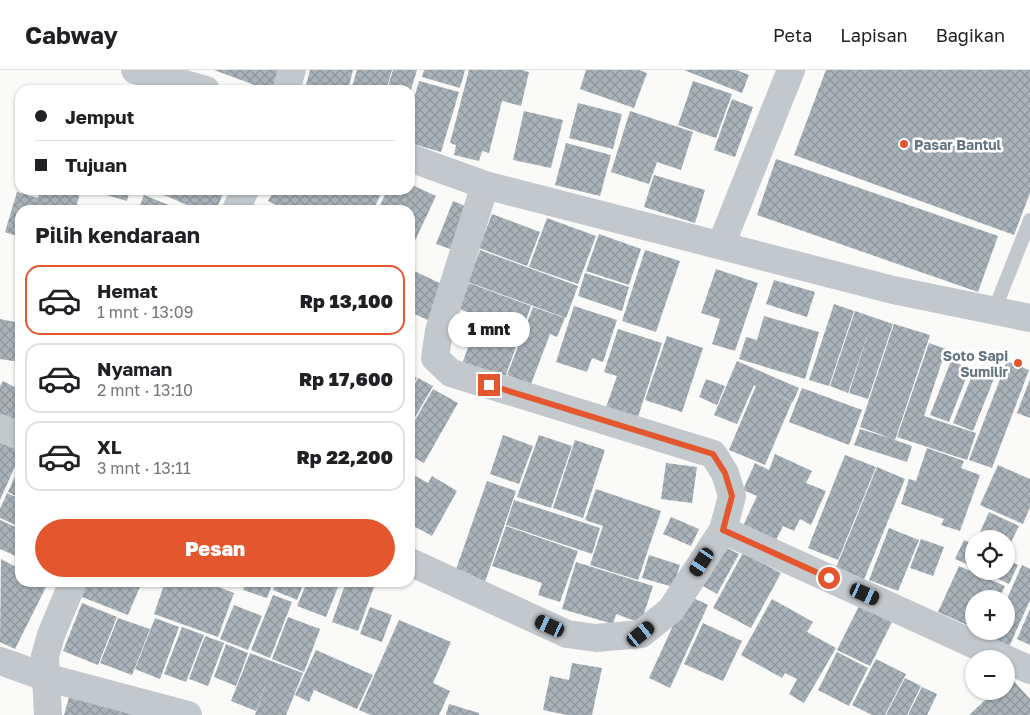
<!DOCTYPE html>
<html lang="id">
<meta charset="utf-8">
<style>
body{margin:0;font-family:"Golos Text",sans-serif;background:#f2f2f2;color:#202124;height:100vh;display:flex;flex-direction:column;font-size:19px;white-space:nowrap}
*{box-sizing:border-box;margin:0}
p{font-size:16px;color:#757577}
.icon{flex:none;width:28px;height:28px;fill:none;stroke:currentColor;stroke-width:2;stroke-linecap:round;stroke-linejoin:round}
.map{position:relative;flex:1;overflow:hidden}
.side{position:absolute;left:15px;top:135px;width:400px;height:382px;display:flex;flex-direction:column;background:#fff;border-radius:15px;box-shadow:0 1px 4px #0004}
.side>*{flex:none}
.guide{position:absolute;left:15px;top:15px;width:400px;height:110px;border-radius:15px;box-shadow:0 1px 4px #0004;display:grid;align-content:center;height:110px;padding:0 20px;background:#fff}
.buttons{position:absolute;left:965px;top:460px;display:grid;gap:10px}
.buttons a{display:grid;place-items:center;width:50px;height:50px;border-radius:50%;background:#fff;box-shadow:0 1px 4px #0004;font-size:25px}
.end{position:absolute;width:22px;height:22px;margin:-11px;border:6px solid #e4572e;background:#fff;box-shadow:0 0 0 2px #fff}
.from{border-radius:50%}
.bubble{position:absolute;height:35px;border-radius:18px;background:#fff;box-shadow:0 1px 4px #0004;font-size:16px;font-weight:800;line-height:35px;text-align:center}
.car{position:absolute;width:15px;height:30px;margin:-15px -8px;border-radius:6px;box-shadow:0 0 4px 1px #0007;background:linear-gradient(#222 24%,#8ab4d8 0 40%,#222 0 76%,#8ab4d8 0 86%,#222 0)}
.guide b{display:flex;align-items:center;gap:18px;height:48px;font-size:19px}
.guide b+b{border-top:1px solid #e0e0e0}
.guide i{width:12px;height:12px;background:#202124}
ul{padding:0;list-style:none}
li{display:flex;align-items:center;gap:15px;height:70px;margin:0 10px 8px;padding:0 10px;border:2px solid #e0e0e0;border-radius:15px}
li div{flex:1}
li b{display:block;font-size:19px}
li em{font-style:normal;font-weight:800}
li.active{border-color:#e4572e}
li>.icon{width:45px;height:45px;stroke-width:1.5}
h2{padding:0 20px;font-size:22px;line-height:60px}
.cta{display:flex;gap:10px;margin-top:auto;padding:10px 20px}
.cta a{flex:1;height:58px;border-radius:30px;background:#e4572e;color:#fff;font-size:20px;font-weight:800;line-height:58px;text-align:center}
header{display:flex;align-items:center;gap:30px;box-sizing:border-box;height:70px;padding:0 25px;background:#fff;border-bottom:1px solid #e0e0e0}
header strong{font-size:24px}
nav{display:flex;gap:28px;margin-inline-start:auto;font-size:18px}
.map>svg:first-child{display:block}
</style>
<header>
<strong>Cabway</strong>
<nav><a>Peta</a><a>Lapisan</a><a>Bagikan</a></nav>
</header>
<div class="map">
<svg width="1030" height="645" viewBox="0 0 1030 645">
<defs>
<pattern id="building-cross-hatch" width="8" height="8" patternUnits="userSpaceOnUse" patternTransform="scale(1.25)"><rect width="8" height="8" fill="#aab3b9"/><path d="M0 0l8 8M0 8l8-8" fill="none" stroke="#8e969c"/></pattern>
</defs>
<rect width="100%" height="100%" fill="#fafaf8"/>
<path fill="url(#building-cross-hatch)" d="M214,0H284L276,20H268Z
M310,0H353L348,20H327L306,15Z
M357,0H392L386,20H351Z
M393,0H417L410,23V20H387Z
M424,0H465L460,18L422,7Z
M469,0H522L529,2L521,36L502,31L489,83L482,81L479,91L454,85L456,75L450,73Z
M586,0H639L647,3L634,38L580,19Z
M684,0H736L749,5L742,23Z
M826,0H1030V123L1014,165L794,85Z
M419,11L459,22L441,82L410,73V42Z
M693,11L732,24L716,68L678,55Z
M732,29L753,37L735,87L714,80Z
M578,33L622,44L613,79L569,68Z
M524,41L563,50L551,98L513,90Z
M630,41L693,62L681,100L657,92L649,114L611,102Z
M566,73L611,85L600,126L555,115Z
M776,89L998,166L978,222L757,145Z
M654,105L705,120L695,153L644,137Z
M410,114L436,126L410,181V140H378L387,120H410Z
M40,120H81L75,140H20V167L5,162L17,122L38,128Z
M97,120H130L127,131L96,122Z
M152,120H214L223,124L216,140H199Z
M274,120H383L373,140H287L268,131Z
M144,125L181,140H138Z
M453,131L473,139L456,181L436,174Z
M492,144L540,162L527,196L479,178Z
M547,148L596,166L578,214L529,197Z
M599,164L641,179L629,215L586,201Z
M480,180L578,216L566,248L468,212Z
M645,180L680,191L656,262L622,251Z
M410,199L448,217L432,252L410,242Z
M716,199L758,213L735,281L712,274L720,249L701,243Z
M585,203L629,217L622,241L578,226Z
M774,210L815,222L807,247L766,234Z
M469,213L531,236L522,261L459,239Z
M834,234L854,241L829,316L809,310Z
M574,236L617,250L603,292L592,288L587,302L556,292Z
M533,237L565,248L557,267L550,264L531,314L507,305Z
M855,241L893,254L868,329L849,323L870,257L848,323L830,316Z
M764,246L819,262L805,309L739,289L746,267L757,270Z
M479,247L521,263L504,310L462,294Z
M0,249L20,253V292L0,289Z
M894,254L930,265L895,370L912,376L907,392L854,375L860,359L893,369L860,357Z
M618,259L662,273L635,356L603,346L617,306L604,302Z
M667,266L703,278L682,342L645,330Z
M929,273L946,279L924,346L976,363L967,390L897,367Z
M737,291L799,318L793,332L769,321L792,332L765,395L729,380L756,316L754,315L737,354L714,345Z
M951,291L970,298L949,352L930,345Z
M1007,291L1029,300L992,398L969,390Z
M975,298L995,306L973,361L953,353Z
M410,304L417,308L410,320Z
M418,308L433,316L410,356V323Z
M706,309L725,316L717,335L699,327Z
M1030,309V348L1017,343Z
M3,311L20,320V357L0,346V316Z
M802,318L862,340L849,375L789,352Z
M433,319L458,333L424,393L410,385V359Z
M503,365L533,376L519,414L490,404Z
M539,365L572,376L551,438L517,427Z
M0,368L20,376V385L0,430Z
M575,370L605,380L583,448L553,438Z
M927,378L964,391L961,398L980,405L960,461L941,455L944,449L901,434L909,409L916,411Z
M775,384L812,401L806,413L826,421L811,455L800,449L794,461L783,456L775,472L742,458L757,426L743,420L755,393L769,400Z
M845,385L876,397L838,490L808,478Z
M666,393L697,397L692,433L661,429Z
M20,395V428L8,422Z
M998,395L1030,409V437L1023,454L980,435Z
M877,397L905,409L863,512L835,500Z
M410,403L428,413L432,406L457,421L432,466L410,454Z
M487,411L516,421L483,518L453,508Z
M596,419L661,441L638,510L590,495L603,456L585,450Z
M7,423L20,429V457L0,448V439Z
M514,430L600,458L592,484L506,455Z
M989,442L1019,456L1006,482V469H977Z
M671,447L699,459L691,476L663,464Z
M0,450L20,459V483L18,487L0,479Z
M506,456L578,481L560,532L538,525L542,513L492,496Z
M889,458L919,470L898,521L869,510Z
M921,469L944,477L933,506L910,498Z
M964,470L974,474V497L955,489Z
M717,473L739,484L717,524L696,512Z
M743,483L781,503L751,558L713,538Z
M649,485L680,495L673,517L642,508Z
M1,489L20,499V512L48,513L15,579L0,572Z
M1006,489L1018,495L1009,514L982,501H1006Z
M576,492L653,516L641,553L616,544L613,554L562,539Z
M1022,495L1030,499V530L1009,577L990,568L993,561H1006V531Z
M959,496L1005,516L999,529H974V558L938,542Z
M87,512H142L128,545L82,527Z
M165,512H205L234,523L218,567L154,544Z
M246,512H273L267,528L243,520Z
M276,512H304L297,530L273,520Z
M307,512H340L326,547L297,536Z
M346,512H362L374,517L358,561L332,552Z
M273,525L292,532L270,588L251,580Z
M687,525L708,535L670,618L649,608Z
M772,529L813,552L807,562L836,578L804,633L789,624L797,609L785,603L782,608L741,585Z
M82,533L117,547L98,595L63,581Z
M234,535L262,546L248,580L220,569Z
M859,536L892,552L870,596L837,580Z
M370,537L392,545L382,572L360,564Z
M1030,539V575L1017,569Z
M288,547L320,559L304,602L272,589Z
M118,548L150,559L132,605L100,593Z
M155,548L179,557L160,609L135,599Z
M399,550L451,572L433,613L450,621L439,645H371L359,640Z
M703,553L742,571L723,611L684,594Z
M182,557L204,565L186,612L164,604Z
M205,566L224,573L208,616L189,609Z
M226,574L248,583L236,616L214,607Z
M316,580L373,605L357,639L314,620L309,632L295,625Z
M837,582L868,598L849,636L818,620Z
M250,583L303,603L286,645H255L269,606L256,641L231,631Z
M876,589L906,604L885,645H872L852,635Z
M572,593L602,598L592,645H567L543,640L550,606L569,610Z
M1010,607L1030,629V645H969L995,621H1006V611Z
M905,608L921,616L907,645H886Z
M72,617L156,645H64Z
M922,617L937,624L927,645H908Z
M449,634L479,643V645H446Z"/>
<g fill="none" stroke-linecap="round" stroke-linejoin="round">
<path stroke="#c3c8cc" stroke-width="14" d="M994,241L1030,150"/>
<path stroke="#c3c8cc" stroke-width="28" d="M286,20L292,0
M236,140L245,120
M721,175L791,0
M0,358L20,366
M723,460L1006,589
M410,492L567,564L596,568L641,564L671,540L723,460L732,426L725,403L713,384L451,303L435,288L439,261L485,115
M1006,589L1030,600
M0,591L45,607L188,645
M48,645L45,586L51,565L73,512"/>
<path stroke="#c3c8cc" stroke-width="28" d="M135,0L206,20
M410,88L485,115L893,220L1030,248"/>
</g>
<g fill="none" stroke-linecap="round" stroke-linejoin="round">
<path stroke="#e4572e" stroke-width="6" d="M489,315L713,384L725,403L732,426L723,460L829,508"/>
</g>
<g fill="#e4572e" stroke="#fff" stroke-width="2">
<circle cx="904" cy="74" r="5"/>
<circle cx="1018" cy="293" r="5"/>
</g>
<g text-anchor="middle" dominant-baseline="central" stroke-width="5" stroke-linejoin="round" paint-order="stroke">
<g font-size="14" font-weight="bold" fill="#657683" stroke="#fff" text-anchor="start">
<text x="914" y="74">Pasar Bantul</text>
<text x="1008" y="285" text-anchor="end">Soto Sapi<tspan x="1008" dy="16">Sumilir</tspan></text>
</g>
</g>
</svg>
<div class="buttons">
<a><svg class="icon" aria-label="locate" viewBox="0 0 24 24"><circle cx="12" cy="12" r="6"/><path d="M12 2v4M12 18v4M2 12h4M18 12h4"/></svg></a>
<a>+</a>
<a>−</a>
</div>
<i class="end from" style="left:829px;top:508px"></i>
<i class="end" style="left:489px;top:315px"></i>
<div class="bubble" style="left:448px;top:242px;width:82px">1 mnt</div>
<i class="car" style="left:702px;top:492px;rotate:213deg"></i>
<i class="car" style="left:865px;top:524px;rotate:114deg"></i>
<i class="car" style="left:550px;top:556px;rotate:295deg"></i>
<i class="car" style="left:641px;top:564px;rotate:51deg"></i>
<div class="guide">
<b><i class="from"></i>Jemput</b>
<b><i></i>Tujuan</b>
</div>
<section class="side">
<h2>Pilih kendaraan</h2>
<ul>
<li class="active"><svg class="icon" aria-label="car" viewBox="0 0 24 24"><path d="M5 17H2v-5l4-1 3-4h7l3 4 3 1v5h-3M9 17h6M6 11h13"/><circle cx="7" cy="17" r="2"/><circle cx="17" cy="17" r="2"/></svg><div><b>Hemat</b><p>1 mnt · 13:09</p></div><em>Rp 13,100</em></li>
<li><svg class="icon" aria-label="car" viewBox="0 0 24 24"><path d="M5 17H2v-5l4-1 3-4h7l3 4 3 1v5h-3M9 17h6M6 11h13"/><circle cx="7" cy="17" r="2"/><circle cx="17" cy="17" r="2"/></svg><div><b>Nyaman</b><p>2 mnt · 13:10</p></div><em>Rp 17,600</em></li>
<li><svg class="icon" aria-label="car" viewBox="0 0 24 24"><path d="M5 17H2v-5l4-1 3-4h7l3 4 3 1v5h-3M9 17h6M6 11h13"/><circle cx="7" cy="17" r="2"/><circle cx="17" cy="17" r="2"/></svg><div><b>XL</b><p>3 mnt · 13:11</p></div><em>Rp 22,200</em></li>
</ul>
<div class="cta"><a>Pesan</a></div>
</section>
</div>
